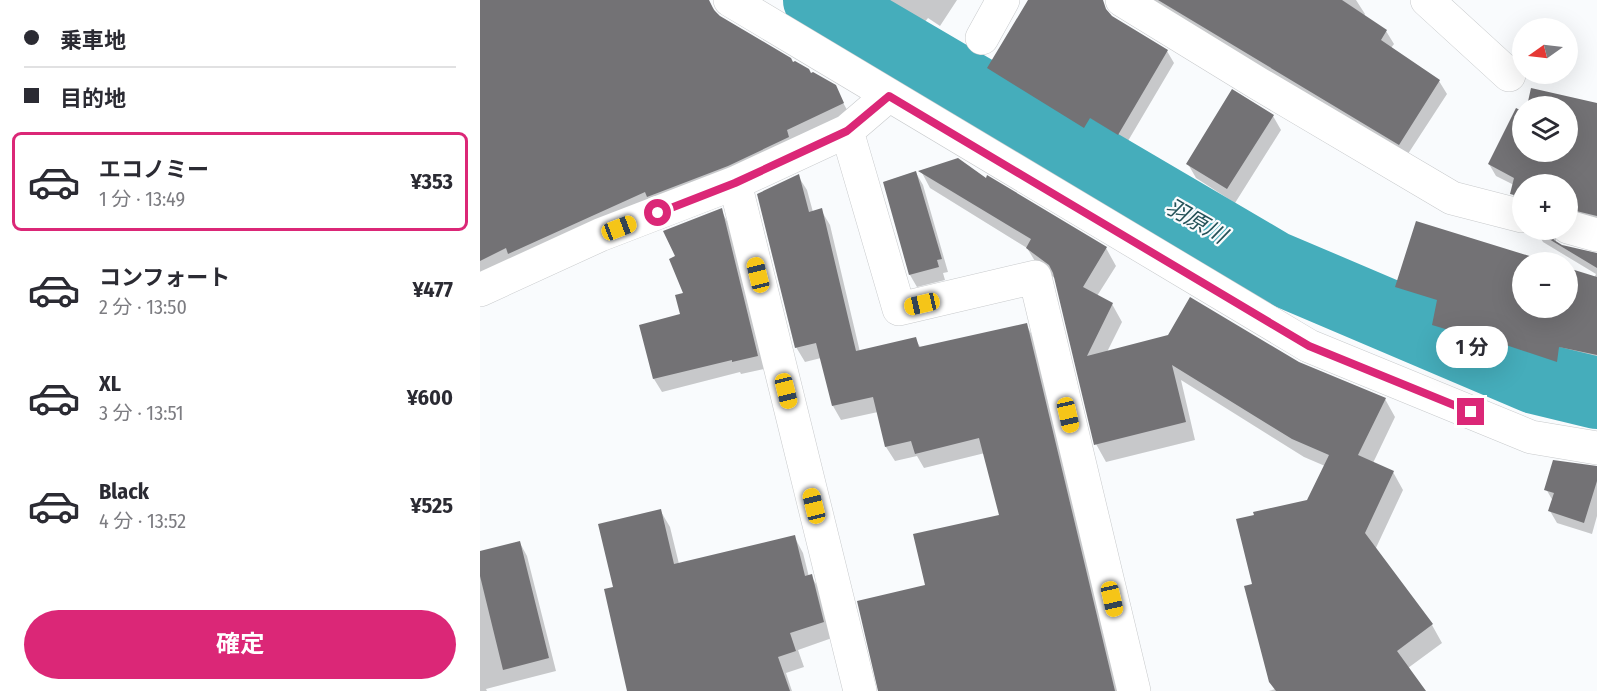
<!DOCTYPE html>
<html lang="ja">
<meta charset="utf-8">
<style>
body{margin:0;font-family:"Fira Sans Condensed","Noto Sans JP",sans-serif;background:#f2f2f3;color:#2b2b33;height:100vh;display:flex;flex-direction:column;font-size:22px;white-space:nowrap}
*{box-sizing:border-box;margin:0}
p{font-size:20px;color:#7c7c81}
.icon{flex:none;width:33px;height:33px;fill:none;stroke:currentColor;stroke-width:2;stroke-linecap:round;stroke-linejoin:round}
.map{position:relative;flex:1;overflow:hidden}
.side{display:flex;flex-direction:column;background:#fff;width:480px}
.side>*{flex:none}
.top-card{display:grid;align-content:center;height:132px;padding:0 24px;background:#fff}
.needle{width:39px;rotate:256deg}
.tools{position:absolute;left:1032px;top:18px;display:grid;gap:12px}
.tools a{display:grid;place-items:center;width:66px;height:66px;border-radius:50%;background:#fff;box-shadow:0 6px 24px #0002;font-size:30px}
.end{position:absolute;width:27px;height:27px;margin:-14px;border:8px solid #db2777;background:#fff;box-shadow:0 0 0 3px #fff}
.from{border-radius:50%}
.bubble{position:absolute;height:42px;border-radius:21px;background:#fff;box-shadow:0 6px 24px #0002;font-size:20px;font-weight:700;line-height:42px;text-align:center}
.car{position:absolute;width:18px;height:36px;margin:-18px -9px;border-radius:8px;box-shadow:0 0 4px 2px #0007;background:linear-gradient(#f5c518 24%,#345 0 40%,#f5c518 0 76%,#345 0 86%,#f5c518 0)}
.top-card b{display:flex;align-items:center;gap:21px;height:57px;font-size:22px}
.top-card b+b{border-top:2px solid #e1e1e2}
.top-card i{width:15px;height:15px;background:#2b2b33}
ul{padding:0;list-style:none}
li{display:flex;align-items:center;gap:18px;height:99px;margin:0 12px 9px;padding:0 12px;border:3px solid transparent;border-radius:9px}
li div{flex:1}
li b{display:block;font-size:22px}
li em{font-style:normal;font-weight:700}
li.current{border-color:#db2777}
li>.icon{width:54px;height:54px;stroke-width:1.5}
.primary-button{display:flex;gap:12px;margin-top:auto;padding:12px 24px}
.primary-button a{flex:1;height:69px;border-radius:36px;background:#db2777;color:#fff;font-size:24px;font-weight:700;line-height:69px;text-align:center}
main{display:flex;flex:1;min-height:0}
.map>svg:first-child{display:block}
</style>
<main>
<section class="side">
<div class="top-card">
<b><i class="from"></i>乗車地</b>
<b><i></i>目的地</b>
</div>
<ul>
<li class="current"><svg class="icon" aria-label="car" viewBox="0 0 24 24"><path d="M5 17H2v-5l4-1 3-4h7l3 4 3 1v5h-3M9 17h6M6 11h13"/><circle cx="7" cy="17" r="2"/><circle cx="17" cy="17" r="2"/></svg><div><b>エコノミー</b><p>1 分 · 13:49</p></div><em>¥353</em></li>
<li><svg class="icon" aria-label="car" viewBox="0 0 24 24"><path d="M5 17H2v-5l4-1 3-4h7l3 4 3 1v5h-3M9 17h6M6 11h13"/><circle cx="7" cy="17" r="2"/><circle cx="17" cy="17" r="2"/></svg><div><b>コンフォート</b><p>2 分 · 13:50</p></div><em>¥477</em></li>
<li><svg class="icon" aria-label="car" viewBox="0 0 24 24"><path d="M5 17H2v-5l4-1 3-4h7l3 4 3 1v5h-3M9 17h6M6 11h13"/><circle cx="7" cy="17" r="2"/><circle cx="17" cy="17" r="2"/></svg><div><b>XL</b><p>3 分 · 13:51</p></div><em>¥600</em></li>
<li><svg class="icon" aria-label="car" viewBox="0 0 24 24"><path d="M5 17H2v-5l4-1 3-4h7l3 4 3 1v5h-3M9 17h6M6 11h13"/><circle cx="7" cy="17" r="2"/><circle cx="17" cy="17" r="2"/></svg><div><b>Black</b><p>4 分 · 13:52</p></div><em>¥525</em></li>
</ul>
<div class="primary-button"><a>確定</a></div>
</section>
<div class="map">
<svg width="1117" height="691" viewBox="0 0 1117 691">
<rect width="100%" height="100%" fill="#f9fbfd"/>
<path fill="#0003" d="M0,0H198L233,8L239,17L330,75L354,86L372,119L0,281Z
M401,0H477L460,26L448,18L444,23Z
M549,0H577L687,51L694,63L645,146L617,129L611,139L516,80L509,68Z
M666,0H876L885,14L884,16L906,31L914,44L911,48L959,81L967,94L926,157Z
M1052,93L1078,96L1117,105V225L1088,222V184H1042V206L1038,205L1032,193L1034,185L1016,176L1009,164L1037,110L1042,112V152H1088V106H1049Z
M793,116L801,130L755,203L716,178L708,164Z
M441,171L506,180L626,248L636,266L617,296L632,304L642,322L627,352L819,363L905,399L915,417L893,463L913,472L923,490L895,550L952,625L962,643L928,668L943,691H789L795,689L774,585L829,501L845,466L824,457L701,380L715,440L626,462L616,444L576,279L558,266L547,248L450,188Z
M436,173L443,185L468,272L463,273L465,280L437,287L430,275L405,183Z
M318,176L327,190L333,212L341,210L350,225L380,352L435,339L441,348L546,324L554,339L639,691H400L447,586L521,516L505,453L444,468L437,456L415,461L406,447L398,412L361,420L353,406L341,358L325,362L316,347Z
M241,210L248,223L284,369L261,374L260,372L182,392L174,379L161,326L202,316L206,294L197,257Z
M937,223L1064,262H1042V308H1088V270L1114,278L1116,274L1063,242L1056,230H1079L1076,235V242L1082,246L1117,255V365L1060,353L1056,364L999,345V348L960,336L953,325L956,309L923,299L917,287Z
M1074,461L1117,468V516L1112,534L1077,523L1070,511L1073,501L1066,489Z
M180,510L190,527L199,564L314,536L323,553L329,577L331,576L341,592L352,638L318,650L324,667L306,673L312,691H149L135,588Z
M40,543L47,556L76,671L6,689L7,691H0V552Z"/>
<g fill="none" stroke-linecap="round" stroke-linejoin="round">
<path stroke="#45adbb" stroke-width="72" d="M339,0L792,266L1055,378L1117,393"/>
</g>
<path fill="#737275" d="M0,0H229L234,10L240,16L311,58L313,62L315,61L329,69L331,73L333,72L356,85L364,103L307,130L309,137L248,166L167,197L165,192L28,254L26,248L0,261Z
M548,0H623L626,9L632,16L688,50L638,135L610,118L604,128L507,68Z
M678,0H862L907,30L901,40L960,80L919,145Z
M1051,88L1117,103V216L1088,209V184H1042V197L1030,194L1034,178L1008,164L1036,108L1042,111V152H1088V106H1047Z
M752,89L794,115L747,189L706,164Z
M478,158L506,178L507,175L627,247L603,287L633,303L607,356L688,335L710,297L819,362L906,398L878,455L914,471L885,533L953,624L917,651L946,691H796L789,682L764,586L772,584L756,519L774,515L773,512L827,500L849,455L812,439L692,365L706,422L614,445L573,273L569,265L546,248L551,239L438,171Z
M436,171L462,259L457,260L459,267L429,275L403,182Z
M319,174L329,212L342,208L376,351L436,337L439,347L547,323L635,691H398L377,601L445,585L433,534L519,515L499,438L435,454L431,441L405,447L393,397L352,406L336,343L315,348L277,194Z
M242,208L278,356L252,362V360L173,379L159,325L200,314L195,295L203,293L189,259L195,256L183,231Z
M936,221L1069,262H1042V308H1088V268L1117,277V355L1079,347L1077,362L993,334L992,337L952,325L957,300L915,287Z
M1054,230H1070L1074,240L1082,245L1117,253V268Z
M1073,460L1117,466V481L1104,523L1068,511L1074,493L1064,490Z
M181,509L194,564L315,535L325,576L332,574L344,622L310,633L316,651L298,657L310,691H147L124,589L133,587L118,524Z
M40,541L69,658L23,670L0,576V551Z"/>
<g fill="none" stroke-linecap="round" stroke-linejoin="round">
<g stroke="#c8cacc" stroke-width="34">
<path id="minor" d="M250,0L829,346L1051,437L1117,448
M642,0L779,84L972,198L1042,216
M947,0L1029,75
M502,38L523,0
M367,131L419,309L555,277L654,691
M255,183L380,691
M1088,227L1117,235
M0,290L120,235L255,183L367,131L409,95"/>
</g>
<use href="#minor" stroke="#fff" stroke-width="33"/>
</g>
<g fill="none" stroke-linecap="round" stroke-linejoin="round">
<path stroke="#db2777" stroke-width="8" d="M178,213L255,183L367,131L409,96L829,346L991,412"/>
</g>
<g text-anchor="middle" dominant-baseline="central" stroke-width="4.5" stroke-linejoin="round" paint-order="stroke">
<g font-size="22" font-style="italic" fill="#245258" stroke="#f9fbfd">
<text transform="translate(716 221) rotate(30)">羽原川</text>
</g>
</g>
</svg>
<div class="tools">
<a><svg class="needle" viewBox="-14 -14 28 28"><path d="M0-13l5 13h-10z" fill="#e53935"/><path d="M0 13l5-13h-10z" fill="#7c7c81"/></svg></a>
<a><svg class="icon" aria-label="layers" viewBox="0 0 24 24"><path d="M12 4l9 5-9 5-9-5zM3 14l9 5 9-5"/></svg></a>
<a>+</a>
<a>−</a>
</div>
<i class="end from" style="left:178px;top:213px"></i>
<i class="end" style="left:991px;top:412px"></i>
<div class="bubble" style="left:956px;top:326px;width:72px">1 分</div>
<i class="car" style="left:139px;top:228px;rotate:69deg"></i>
<i class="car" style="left:278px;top:275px;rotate:346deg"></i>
<i class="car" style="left:442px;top:304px;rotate:257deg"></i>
<i class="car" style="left:306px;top:391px;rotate:166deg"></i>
<i class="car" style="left:588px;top:415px;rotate:167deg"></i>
<i class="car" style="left:334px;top:506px;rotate:346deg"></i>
<i class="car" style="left:632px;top:599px;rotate:167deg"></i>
</div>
</main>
